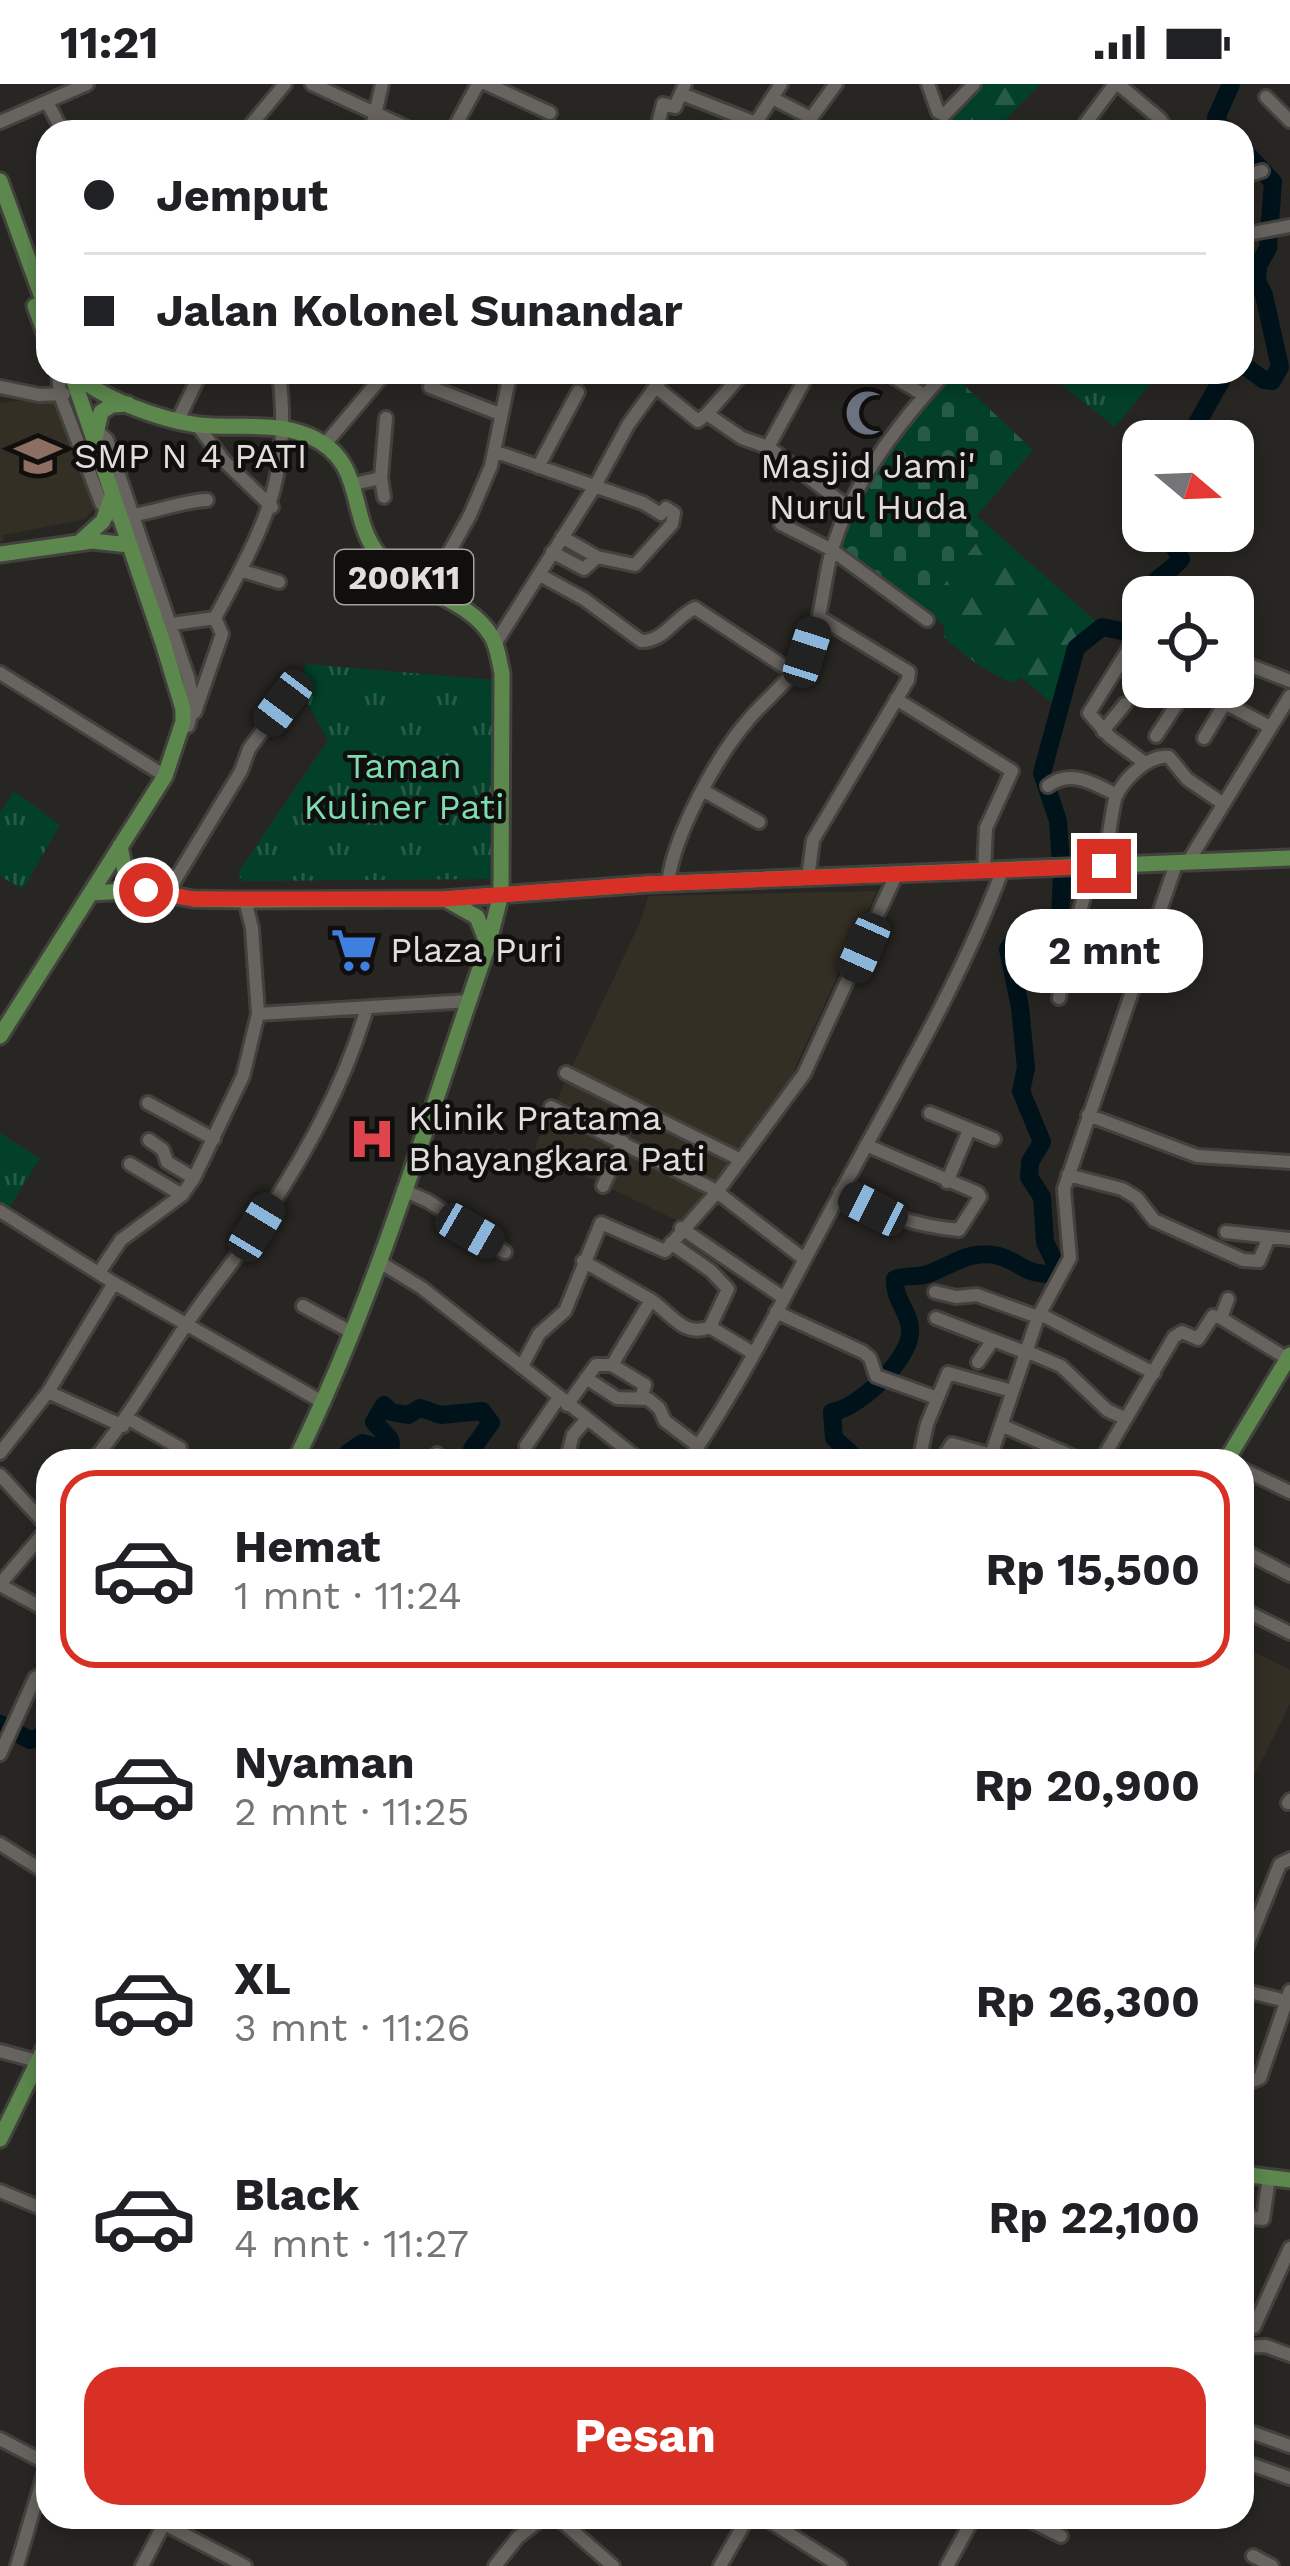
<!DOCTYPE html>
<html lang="id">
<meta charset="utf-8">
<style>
body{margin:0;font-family:"Work Sans",sans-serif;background:#f2f2f2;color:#202124;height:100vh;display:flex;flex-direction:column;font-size:45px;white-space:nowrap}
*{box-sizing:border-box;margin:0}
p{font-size:39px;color:#757577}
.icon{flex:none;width:66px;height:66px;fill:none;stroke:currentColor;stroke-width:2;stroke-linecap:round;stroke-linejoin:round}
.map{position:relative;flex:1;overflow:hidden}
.panel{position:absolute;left:36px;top:1365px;width:1218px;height:1080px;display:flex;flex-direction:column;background:#fff;border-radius:36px;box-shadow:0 6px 18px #0003}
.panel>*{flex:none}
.banner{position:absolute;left:36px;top:36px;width:1218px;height:264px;border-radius:36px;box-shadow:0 6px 18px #0003;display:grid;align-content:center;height:264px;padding:0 48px;background:#fff}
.needle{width:78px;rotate:109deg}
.tools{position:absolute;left:1122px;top:336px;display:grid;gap:24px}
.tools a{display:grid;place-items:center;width:132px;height:132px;border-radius:24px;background:#fff;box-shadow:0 6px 18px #0003;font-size:60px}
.end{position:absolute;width:54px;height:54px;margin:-27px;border:15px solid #d93025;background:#fff;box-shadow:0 0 0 6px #fff}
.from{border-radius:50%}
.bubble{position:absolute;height:84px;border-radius:36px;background:#fff;box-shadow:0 6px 18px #0003;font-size:39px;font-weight:700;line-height:84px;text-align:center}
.car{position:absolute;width:36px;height:72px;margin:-36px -18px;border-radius:15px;box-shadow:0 0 9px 3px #0007;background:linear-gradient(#222 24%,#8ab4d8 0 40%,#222 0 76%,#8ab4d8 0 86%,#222 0)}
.banner b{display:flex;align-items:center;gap:42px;height:114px;font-size:45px}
.banner b+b{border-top:3px solid #e0e0e0}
.banner i{width:30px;height:30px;background:#202124}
ul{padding:21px 0 0;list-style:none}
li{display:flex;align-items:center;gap:36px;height:198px;margin:0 24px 18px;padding:0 24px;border:6px solid transparent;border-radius:36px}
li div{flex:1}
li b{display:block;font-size:45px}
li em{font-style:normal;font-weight:700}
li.current{border-color:#d93025}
li>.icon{width:108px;height:108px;stroke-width:1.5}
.cta{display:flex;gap:24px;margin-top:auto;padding:24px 48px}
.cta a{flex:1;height:138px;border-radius:36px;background:#d93025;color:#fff;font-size:48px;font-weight:700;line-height:138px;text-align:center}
.status{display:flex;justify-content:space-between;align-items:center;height:84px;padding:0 60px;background:#fff;direction:ltr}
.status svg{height:33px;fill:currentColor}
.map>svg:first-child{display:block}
</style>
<div class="status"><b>11:21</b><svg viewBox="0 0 49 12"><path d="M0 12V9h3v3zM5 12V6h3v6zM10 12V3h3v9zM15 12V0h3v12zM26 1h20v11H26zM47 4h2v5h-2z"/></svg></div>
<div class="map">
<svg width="1290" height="2482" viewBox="0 0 1290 2482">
<defs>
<pattern id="grass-tufts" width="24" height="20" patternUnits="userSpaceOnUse" patternTransform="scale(3)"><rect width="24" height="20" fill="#03402a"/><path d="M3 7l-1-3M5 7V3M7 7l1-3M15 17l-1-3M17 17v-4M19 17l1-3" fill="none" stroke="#275b48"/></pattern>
<pattern id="forest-firs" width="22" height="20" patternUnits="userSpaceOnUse" patternTransform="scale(3)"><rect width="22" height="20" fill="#03402a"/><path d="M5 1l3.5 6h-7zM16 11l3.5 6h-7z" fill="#275b48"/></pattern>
<pattern id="cemetery-stones" width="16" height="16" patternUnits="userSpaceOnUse" patternTransform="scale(3)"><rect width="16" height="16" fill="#03402a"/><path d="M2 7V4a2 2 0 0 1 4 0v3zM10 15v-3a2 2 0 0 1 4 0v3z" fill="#275b48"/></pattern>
</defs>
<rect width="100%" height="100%" fill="#282622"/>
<path fill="#342f25" d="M32,315L57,318L94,425L85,435L3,451L4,457L0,458V319Z
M877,807L794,986L798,989L685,1134L678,1137L536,1068V1060L642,834L648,812Z
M1242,1562L1290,1586V1620L1242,1716Z"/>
<path fill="url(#grass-tufts)" d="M1046,288H1160L1115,343Z
M306,580L494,596L491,795L242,797L238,789L328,656L298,602Z
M14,707L60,741L23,805L0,792V729Z
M0,1049L40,1075L5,1130L0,1127Z"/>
<path fill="url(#forest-firs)" d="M978,0H1040L994,48H947V34Z
M976,431L1102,543L1076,564L1066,611L1052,619L1021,593L1014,599C987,589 966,573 944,553V543L926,523L982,452L969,441Z"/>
<path fill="url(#cemetery-stones)" d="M950,288L1033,366L970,440L982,451L922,529L832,466C859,395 896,341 950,288Z"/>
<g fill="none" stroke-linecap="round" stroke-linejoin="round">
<path stroke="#00121a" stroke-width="18" d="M1224,48L1216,34L1231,0
M1242,65L1273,98L1268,164L1258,182L1257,197L1264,211L1280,283L1272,297L1264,296L1242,280
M1187,357L1226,288
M1151,513L1149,505C1160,489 1170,489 1181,475L1165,447
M344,1377L348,1369L362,1359L386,1366L391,1361L390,1355L374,1338L384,1321L391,1328L408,1331L420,1324L441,1331L482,1327L491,1339L472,1365V1377
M859,1377L834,1354L832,1328C858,1325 909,1276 910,1249C912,1230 893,1216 895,1195C905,1191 915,1193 924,1191C948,1185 967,1164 999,1172C1021,1178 1023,1191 1054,1190L1057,1183L1045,1158L1042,1113L1029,1093L1030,1078L1042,1058L1021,1007L1026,984L1020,923L1008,865L1020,847L1055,858L1059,853L1062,792L1058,737L1042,689L1076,564L1102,543L1131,549L1143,544
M0,1640L30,1656L48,1651"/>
<g stroke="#43413d" stroke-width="18">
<path id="minor" d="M312,0L416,48
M487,0L550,29
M928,0L938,28L944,31
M1118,0L1160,35L1168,48
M682,10L756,39
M1266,13L1290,37
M772,14L811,34L836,0
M47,18L63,48
M944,31L974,0
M0,38L87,0
M245,48L285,0
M371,48L382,0
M452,48L478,0
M656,48L663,20L675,23L685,0
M750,48L781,0
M1079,48L1115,0
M1242,93L1262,87
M1242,151L1290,142
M58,288L60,311L101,419C106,426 107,430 116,432C133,436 182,416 207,416
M809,288L768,363L849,424
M885,288L924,311
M0,303L39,311L64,310
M430,303L500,330
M656,303L698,337L707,330L742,354L768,363
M707,330L744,288
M178,336L201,288
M91,341L107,356L188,593L194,620L188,642
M197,341L225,378L272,423
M325,360L386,288
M494,367L643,419L661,430L666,424L674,429L672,440L635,481L597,473L562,453
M538,383L578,308
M381,394L384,413
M354,400L381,394L386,334
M781,440L832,466L927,536
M552,468L584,485L597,473
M240,486L279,498
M540,491L584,515L641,557C664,558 676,532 695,524L794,589
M428,506L470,431L491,382L508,300L501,288
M165,541L215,534C264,442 292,396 279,288
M1133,558L1089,629L1110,653L1145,679
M495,560L595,402L628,341L666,288
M1233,575L1290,597
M0,589L165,692
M896,615L1012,687L986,744L984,787
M195,628L222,550L215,534
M1103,647L1125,620
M1156,652L1188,603
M1204,654L1225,619L1270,643
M1048,702C1070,684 1095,700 1117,711
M704,707L759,738
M1188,778L1290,612
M1104,782C1107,767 1112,723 1116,712C1125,694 1149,670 1169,673L1187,695L1222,719
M808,794L813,756L908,596L909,588L819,533
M668,799C674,750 717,672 749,635C767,614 790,597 804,572C823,540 822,501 832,466C852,399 899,338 946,288
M166,811L241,687L249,665L283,619
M1059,914C1066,869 1081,827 1092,783
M258,930L469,917
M566,989L737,1074
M148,1019L214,1055
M551,1023L713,1105
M930,1029L994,1055
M1088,1031L1197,1072L1290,1078
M149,1056L163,1066L167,1078L194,1094
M130,1080L182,1111
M1068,1091L1122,1105L1137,1114L1154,1136L1243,1176L1259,1177L1269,1153
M947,1098L969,1046
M603,1102L623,1058
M403,1106L428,1117L505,1168
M717,1108L804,1175
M840,1108C880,1129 915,1142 959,1146L980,1113L978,1109L866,1061
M0,1127L114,1199L324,1319
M681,1144L784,1214
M1226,1148L1290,1155
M671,1159L711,1187L728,1205L710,1243
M378,1177L422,1204L641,1377
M583,1177L651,1216
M100,1187L121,1156L182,1111L194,1094L243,992L258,930L252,844L245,816
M935,1208L956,1213L977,1211L1038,1233
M1228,1215L1221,1234L1288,1275
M303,1222L351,1248
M776,1228L863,1268L870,1274L876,1292L937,1314
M1040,1230L1154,1289
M936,1234L1027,1269
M1028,1268L1061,1282L1107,1326L1126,1335
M978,1278L993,1256
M612,1281L645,1301L641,1314
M522,1282L539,1250L565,1227L601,1139L665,1167L717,1108L804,990L896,791
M586,1294L617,1314L648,1315L659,1324L665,1337L698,1362
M48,1308L123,1342
M567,1321L596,1281H612L651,1216C671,1229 683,1254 710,1243L753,1269
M127,1334L180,1364
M1001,1341L1083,1377
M526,1362L558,1315
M0,1369L48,1308L114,1199
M93,1377C128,1334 155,1287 186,1241C208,1208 234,1178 256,1145C303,1075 343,1005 367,924
M431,1377L437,1370
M566,1377L573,1351L586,1336
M688,1377C747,1292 792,1197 842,1106C898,1002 961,897 1002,787
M919,1377L927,1340L948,1289L1012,1307
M941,1377L952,1360L991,1371
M989,1377L1038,1233L1070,1174L1064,1105L1176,780
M1101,1377L1174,1253L1182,1248L1198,1255L1213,1232L1221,1234
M1242,1385L1290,1408
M0,1391L48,1443
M1242,1466L1290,1491
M0,1500L48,1444
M0,1501L48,1527
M1242,1525L1290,1549
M0,1670L35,1594L48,1588
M1288,1719L1290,1716
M0,1760L48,1790
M1242,1874L1280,1780L1290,1775
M1242,1906L1286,1917
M0,1967L48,1980
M1242,2001L1260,1994L1290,1907
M0,2107L48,2127
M1242,2133L1263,2135L1269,2093
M1254,2243L1290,2164
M1242,2263L1266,2262L1290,2271
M1242,2345L1290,2362
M0,2355L48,2380
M1242,2377L1290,2394
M151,2433L245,2482
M557,2433L613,2482
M763,2433L840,2482
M1023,2433L1061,2452
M1253,2472L1272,2482
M17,2482L47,2380
M142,2482L167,2434
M495,2482L518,2453L544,2433
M720,2482L748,2433
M947,2482L974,2433"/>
</g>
<g stroke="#43413d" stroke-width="21">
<path id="major" d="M0,97L48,230
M35,222L48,258
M74,288C97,314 165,337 199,341C236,345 274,337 309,352C365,376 348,427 375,466C404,507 467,510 492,553C498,564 499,577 502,589L501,810L488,861C428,1034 376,1213 295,1377
M94,358L101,328L112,321L128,320
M80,458L103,437L112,412
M0,470L92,457L129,461
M120,762L125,788L145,806
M91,809L145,806L193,815L245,816L444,815L647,800L1290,774
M447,816L477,833L488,861
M0,952L165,692L183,638V625L163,559L71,288
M1226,1377L1290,1271
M0,2055L48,1957
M1242,2090L1290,2096"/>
</g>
<use href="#minor" stroke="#67645f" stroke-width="12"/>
<use href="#major" stroke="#5c884e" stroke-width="15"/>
</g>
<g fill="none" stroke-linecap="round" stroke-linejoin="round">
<path stroke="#d93025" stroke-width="15" d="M146,806L193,815H444L647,800L1104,782"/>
</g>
<defs>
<g id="mosque-bare" transform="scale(3.6)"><path d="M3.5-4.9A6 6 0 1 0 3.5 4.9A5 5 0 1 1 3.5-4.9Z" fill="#6b7280" stroke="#100f0d" stroke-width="2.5" paint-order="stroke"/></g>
<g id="school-bare" transform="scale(3.6)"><path d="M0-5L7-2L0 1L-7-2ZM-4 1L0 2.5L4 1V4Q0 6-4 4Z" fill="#8d6e63" stroke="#100f0d" stroke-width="2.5" paint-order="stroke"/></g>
<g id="supermarket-bare" transform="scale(3.6)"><path d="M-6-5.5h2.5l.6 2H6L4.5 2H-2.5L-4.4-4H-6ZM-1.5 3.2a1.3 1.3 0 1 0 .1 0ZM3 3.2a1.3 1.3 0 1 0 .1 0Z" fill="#3f7fe0" stroke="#100f0d" stroke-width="2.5" paint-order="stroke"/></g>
<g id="hospital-bare" transform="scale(3.6)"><path d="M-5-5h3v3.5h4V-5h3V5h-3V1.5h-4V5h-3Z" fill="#e0444e" stroke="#100f0d" stroke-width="2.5" paint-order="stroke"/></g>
</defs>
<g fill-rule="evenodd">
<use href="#mosque-bare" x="868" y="329"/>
<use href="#school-bare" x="38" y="372"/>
<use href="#supermarket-bare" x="354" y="866"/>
<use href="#hospital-bare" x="372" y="1055"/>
</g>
<g text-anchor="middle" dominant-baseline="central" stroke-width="9" stroke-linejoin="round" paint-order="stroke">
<rect fill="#100f0d" stroke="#a2a19f" stroke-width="3" x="335" y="466" width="138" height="54" rx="9"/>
<g font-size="33" font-weight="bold" fill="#e1dfdd">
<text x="404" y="493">200K11</text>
</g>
<g font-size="36" fill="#e1dfdd" stroke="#100f0d" text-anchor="start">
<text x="74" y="372">SMP N 4 PATI</text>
<text x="868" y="382" text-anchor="middle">Masjid Jami'<tspan x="868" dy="41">Nurul Huda</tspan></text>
<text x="390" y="866">Plaza Puri</text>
<text x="408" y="1034">Klinik Pratama<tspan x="408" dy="41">Bhayangkara Pati</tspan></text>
</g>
<g font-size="36" fill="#7dddb1" stroke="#100f0d">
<text x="404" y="682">Taman<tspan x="404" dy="41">Kuliner Pati</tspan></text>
</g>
</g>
</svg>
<div class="tools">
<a><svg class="needle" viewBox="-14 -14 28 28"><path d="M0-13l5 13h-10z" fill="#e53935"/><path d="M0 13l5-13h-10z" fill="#757577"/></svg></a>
<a><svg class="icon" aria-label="locate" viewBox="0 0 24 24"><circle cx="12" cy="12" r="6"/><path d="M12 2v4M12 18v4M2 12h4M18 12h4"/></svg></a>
</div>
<i class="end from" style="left:146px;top:806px"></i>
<i class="end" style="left:1104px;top:782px"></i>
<div class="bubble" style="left:1005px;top:825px;width:198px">2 mnt</div>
<i class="car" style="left:807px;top:568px;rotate:18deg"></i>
<i class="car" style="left:283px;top:619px;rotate:217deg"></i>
<i class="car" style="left:864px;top:864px;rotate:204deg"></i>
<i class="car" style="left:873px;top:1125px;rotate:297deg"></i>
<i class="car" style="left:257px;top:1143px;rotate:31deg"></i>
<i class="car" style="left:470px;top:1147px;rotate:120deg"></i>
<div class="banner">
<b><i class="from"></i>Jemput</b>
<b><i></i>Jalan Kolonel Sunandar</b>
</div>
<section class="panel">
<ul>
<li class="current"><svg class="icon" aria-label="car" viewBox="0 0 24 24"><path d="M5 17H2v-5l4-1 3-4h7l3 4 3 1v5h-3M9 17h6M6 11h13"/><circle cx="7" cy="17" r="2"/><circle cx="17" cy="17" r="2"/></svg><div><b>Hemat</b><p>1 mnt · 11:24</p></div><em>Rp 15,500</em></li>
<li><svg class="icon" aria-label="car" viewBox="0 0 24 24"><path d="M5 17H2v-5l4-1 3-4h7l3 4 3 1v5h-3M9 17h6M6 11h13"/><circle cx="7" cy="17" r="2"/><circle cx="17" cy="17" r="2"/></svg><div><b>Nyaman</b><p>2 mnt · 11:25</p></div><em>Rp 20,900</em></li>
<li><svg class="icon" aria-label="car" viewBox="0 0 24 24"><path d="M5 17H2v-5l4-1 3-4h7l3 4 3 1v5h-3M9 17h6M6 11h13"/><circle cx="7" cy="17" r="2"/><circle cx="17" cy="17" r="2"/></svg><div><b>XL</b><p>3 mnt · 11:26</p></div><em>Rp 26,300</em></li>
<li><svg class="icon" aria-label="car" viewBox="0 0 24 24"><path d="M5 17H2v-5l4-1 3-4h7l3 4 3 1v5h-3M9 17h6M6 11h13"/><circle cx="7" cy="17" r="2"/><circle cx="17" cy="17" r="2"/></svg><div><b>Black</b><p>4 mnt · 11:27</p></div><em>Rp 22,100</em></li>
</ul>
<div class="cta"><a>Pesan</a></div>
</section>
</div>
